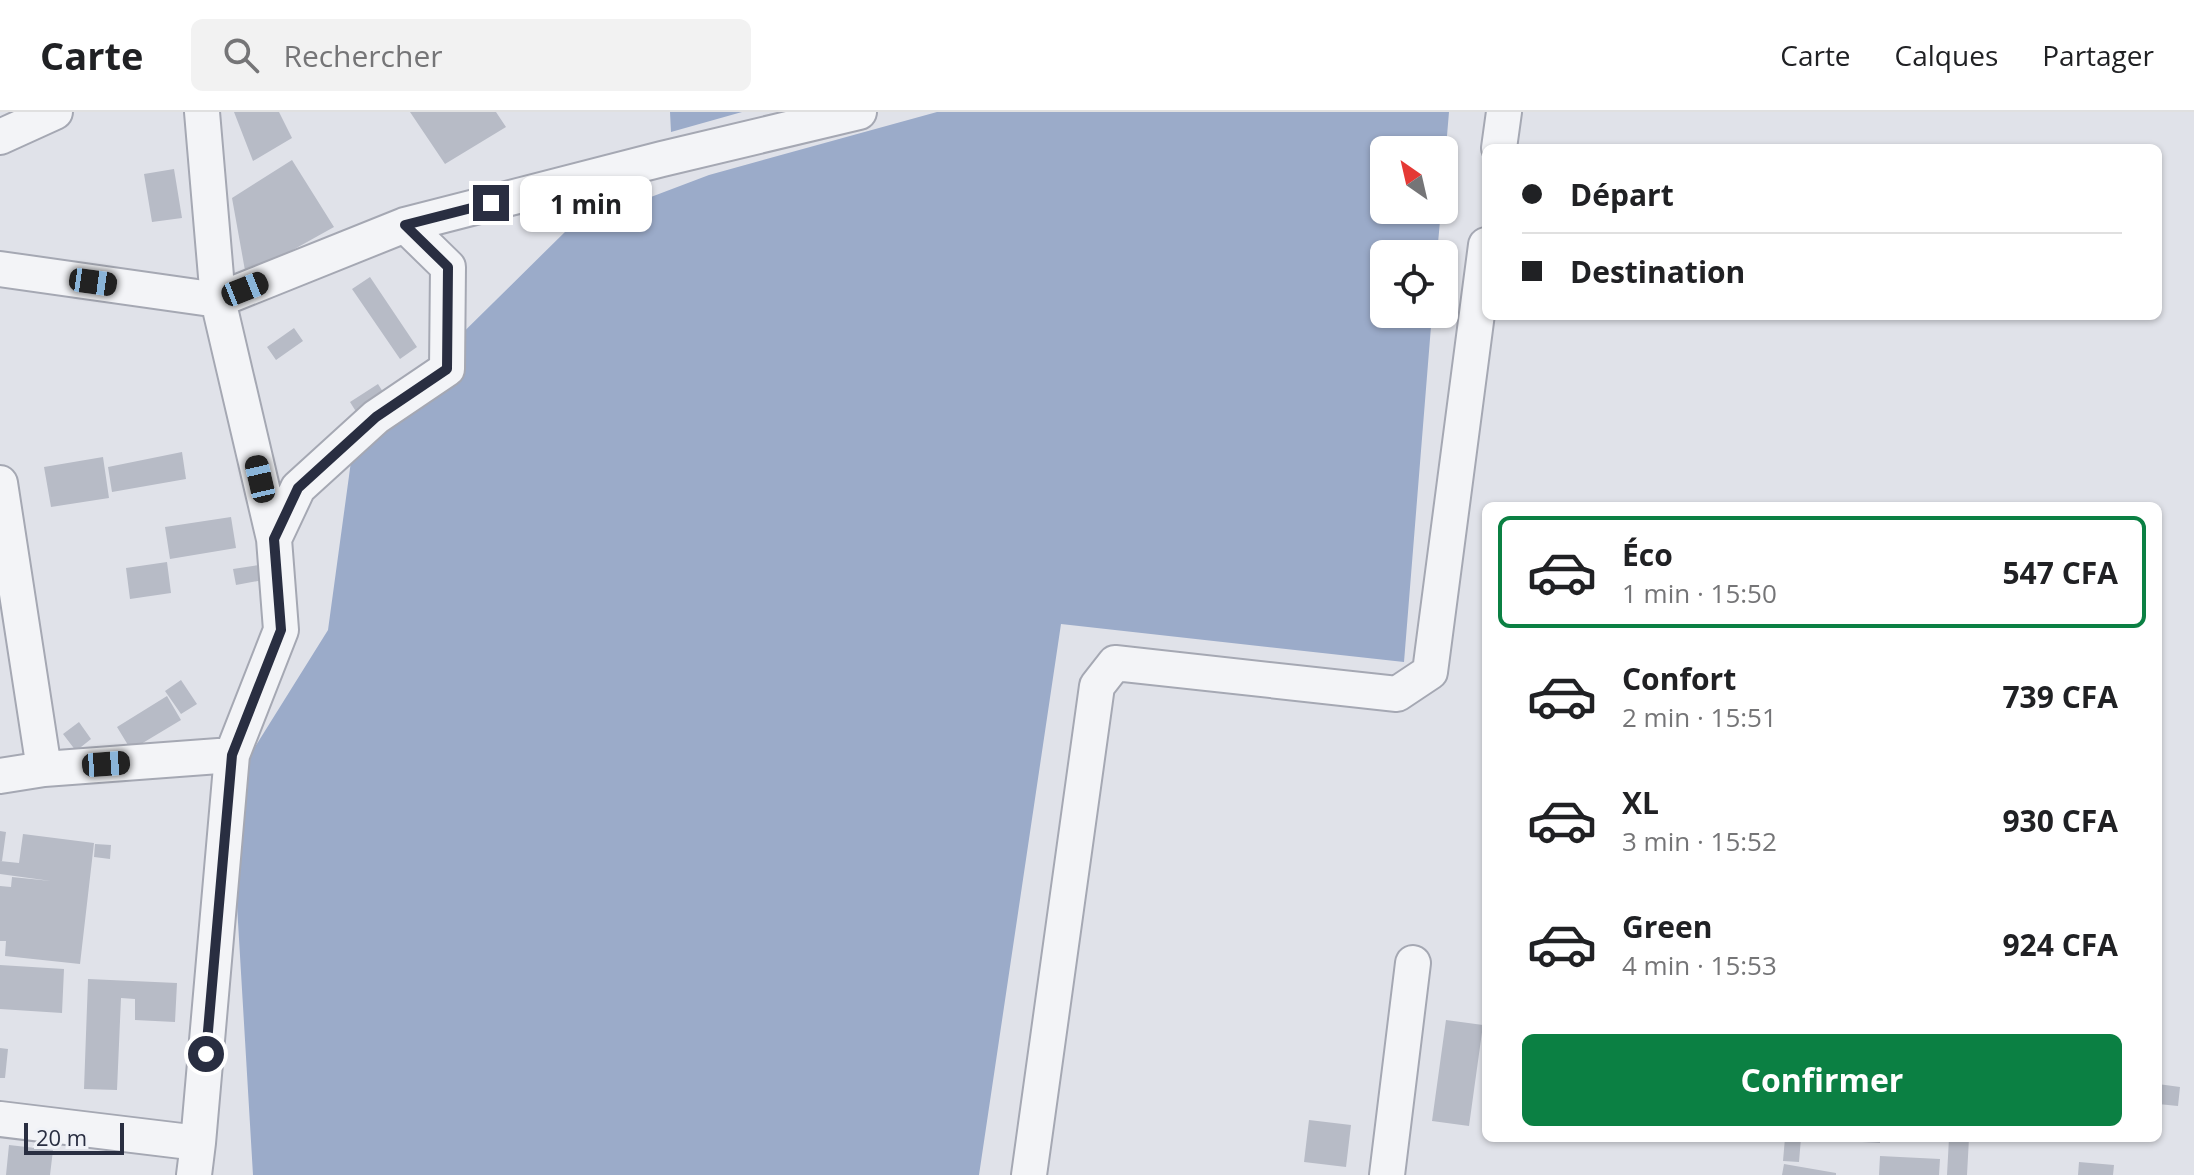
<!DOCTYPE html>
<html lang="fr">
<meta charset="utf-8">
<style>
body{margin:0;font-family:"Open Sans",sans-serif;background:#f2f2f2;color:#202124;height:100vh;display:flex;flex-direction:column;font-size:30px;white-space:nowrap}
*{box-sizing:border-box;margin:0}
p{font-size:26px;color:#757577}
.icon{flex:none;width:44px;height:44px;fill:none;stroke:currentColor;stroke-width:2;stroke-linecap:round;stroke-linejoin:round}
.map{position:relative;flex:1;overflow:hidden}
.side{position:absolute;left:1482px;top:390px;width:680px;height:640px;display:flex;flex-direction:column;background:#fff;border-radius:12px;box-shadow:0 2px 6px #0004}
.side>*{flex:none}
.guide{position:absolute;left:1482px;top:32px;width:680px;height:176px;border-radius:12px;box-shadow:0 2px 6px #0004;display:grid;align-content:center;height:176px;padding:0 40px;background:#fff}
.needle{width:52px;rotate:326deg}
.controls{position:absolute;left:1370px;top:24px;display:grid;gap:16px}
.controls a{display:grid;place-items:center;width:88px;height:88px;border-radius:12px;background:#fff;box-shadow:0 2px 6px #0004;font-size:40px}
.scale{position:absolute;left:24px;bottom:20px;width:100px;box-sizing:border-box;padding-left:8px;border:4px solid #292e41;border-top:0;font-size:22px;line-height:28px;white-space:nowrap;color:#292e41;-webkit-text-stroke:6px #f0f2f7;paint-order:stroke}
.end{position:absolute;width:36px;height:36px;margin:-18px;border:10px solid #292e41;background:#fff;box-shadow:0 0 0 4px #fff}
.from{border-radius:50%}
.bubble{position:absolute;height:56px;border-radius:12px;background:#fff;box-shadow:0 2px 6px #0004;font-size:26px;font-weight:700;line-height:56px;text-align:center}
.car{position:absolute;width:24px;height:48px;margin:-24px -12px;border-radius:10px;box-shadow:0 0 6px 2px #0007;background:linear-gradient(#222 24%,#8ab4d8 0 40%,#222 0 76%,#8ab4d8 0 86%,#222 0)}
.guide b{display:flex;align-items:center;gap:28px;height:76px;font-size:30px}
.guide b+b{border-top:2px solid #e0e0e0}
.guide i{width:20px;height:20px;background:#202124}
ul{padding:14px 0 0;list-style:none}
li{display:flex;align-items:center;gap:24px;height:112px;margin:0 16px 12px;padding:0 24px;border:4px solid transparent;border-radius:12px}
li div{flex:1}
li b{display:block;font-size:30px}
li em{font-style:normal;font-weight:700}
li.current{border-color:#0b8043}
li>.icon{width:72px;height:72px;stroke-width:1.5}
.button{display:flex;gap:16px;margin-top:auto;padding:16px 40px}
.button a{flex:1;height:92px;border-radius:12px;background:#0b8043;color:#fff;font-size:32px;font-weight:700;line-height:92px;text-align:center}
header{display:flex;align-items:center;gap:48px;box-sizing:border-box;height:112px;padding:0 40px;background:#fff;border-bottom:2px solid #e0e0e0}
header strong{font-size:38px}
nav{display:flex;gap:44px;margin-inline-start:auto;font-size:28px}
.search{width:560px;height:72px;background:#f2f2f2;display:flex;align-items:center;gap:20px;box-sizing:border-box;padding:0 28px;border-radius:12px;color:#757577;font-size:30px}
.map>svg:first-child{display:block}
</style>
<header>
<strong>Carte</strong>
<div class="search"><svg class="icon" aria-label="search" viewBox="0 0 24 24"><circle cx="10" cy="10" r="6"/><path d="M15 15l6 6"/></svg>Rechercher</div>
<nav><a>Carte</a><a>Calques</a><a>Partager</a></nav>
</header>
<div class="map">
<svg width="2194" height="1063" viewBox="0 0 2194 1063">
<rect width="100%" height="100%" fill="#e0e2e9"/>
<path fill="#9babc9" d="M670,0H742L671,20Z
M937,0H1449L1444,59V38H1384V98H1441L1437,142H1384V202H1432L1404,550L1061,512L979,1063H253L230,675L328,518L352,342L429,254L569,116L709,63Z"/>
<path fill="#b7bbc6" d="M234,0H279L292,26L253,49Z
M410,0H496L506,15L445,52Z
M292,48L334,115L246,164L232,86Z
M174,57L182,106L152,110L144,62Z
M370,165L417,235L400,247L352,177Z
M294,216L303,229L276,248L267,235Z
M378,272L388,288L360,306L350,290Z
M182,340L186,367L112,380L108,355Z
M103,345L109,386L51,395L44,355Z
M231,405L236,436L170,447L165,415Z
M167,450L171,481L130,487L126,456Z
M265,452L268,467L236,473L233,457Z
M181,568L197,592L181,602L165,579Z
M167,584L181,608L131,638L117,615Z
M79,610L91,627L76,639L63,622Z
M0,719L6,720L2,749H0Z
M23,722L94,731L80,852L5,844L6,829H0V774L11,775L12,765L51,769L0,762V749L19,751Z
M95,732L111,733L110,747L94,745Z
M0,853L64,857L62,901L0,897Z
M88,867L177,871L175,910L135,908V887L121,886L117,978L84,977Z
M1446,908L1483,913L1469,1014L1432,1009Z
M0,936L8,937L5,966H0Z
M2158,972L2180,975L2178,994L2158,992Z
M1309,1008L1351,1013L1346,1055L1304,1050Z
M1785,1026H1801L1799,1050L1783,1049Z
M1863,1026H1880V1031L1862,1030Z
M1949,1026H1969L1967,1063H1947Z
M9,1033L53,1038L50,1063H6Z
M1880,1044L1940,1047L1939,1063H1879Z
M2079,1050L2114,1053L2113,1063H2078Z
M1784,1052L1836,1061V1063H1782Z"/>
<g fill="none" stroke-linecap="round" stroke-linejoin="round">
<g stroke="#a5a8b3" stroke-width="38">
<path id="street" d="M202,0L218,188L274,427
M0,25L55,0
M1499,36L1504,0
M0,157L218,188L405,113L662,47L859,0
M0,371L44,657
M0,664L44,657L232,643
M0,1007L198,1031
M194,1063L198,1031L232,643L281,518L274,427L298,376L376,305L447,257L448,155L405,113
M1029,1063L1097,574L1115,551L1397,582L1430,560L1486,133
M1387,1063L1413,851"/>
</g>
<use href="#street" stroke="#f3f4f7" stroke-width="34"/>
</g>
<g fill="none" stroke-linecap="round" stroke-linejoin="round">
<path stroke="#292e41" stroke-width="10" d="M206,942L232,643L281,518L274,427L298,376L376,305L447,257L448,155L405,113L491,91"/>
</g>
</svg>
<div class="controls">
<a><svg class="needle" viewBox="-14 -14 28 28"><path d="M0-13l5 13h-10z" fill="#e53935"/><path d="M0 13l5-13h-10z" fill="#757577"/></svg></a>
<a><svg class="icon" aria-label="locate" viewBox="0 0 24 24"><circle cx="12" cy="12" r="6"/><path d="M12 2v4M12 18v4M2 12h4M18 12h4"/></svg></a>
</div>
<div class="scale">20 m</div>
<i class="end from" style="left:206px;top:942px"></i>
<i class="end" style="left:491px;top:91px"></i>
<div class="bubble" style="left:520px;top:64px;width:132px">1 min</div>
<i class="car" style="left:93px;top:170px;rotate:98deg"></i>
<i class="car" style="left:245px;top:177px;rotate:68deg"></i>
<i class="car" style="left:260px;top:367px;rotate:347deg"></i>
<i class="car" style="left:106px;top:652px;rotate:86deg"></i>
<div class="guide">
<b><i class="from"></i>Départ</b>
<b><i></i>Destination</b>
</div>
<section class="side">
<ul>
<li class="current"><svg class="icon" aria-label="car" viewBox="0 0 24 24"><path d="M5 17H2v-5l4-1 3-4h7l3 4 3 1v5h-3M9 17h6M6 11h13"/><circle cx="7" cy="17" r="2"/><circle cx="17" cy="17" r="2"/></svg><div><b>Éco</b><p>1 min · 15:50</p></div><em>547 CFA</em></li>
<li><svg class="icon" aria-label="car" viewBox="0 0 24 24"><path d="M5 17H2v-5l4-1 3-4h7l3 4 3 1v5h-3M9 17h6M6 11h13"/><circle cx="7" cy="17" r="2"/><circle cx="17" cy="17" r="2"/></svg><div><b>Confort</b><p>2 min · 15:51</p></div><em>739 CFA</em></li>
<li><svg class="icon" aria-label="car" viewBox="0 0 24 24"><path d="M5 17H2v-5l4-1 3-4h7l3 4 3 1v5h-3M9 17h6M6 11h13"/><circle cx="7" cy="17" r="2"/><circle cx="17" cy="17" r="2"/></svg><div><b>XL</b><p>3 min · 15:52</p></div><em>930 CFA</em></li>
<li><svg class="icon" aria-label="car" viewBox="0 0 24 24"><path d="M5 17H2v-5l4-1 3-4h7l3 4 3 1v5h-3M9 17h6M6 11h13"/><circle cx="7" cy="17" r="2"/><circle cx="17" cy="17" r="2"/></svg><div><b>Green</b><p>4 min · 15:53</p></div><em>924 CFA</em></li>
</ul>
<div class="button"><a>Confirmer</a></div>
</section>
</div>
